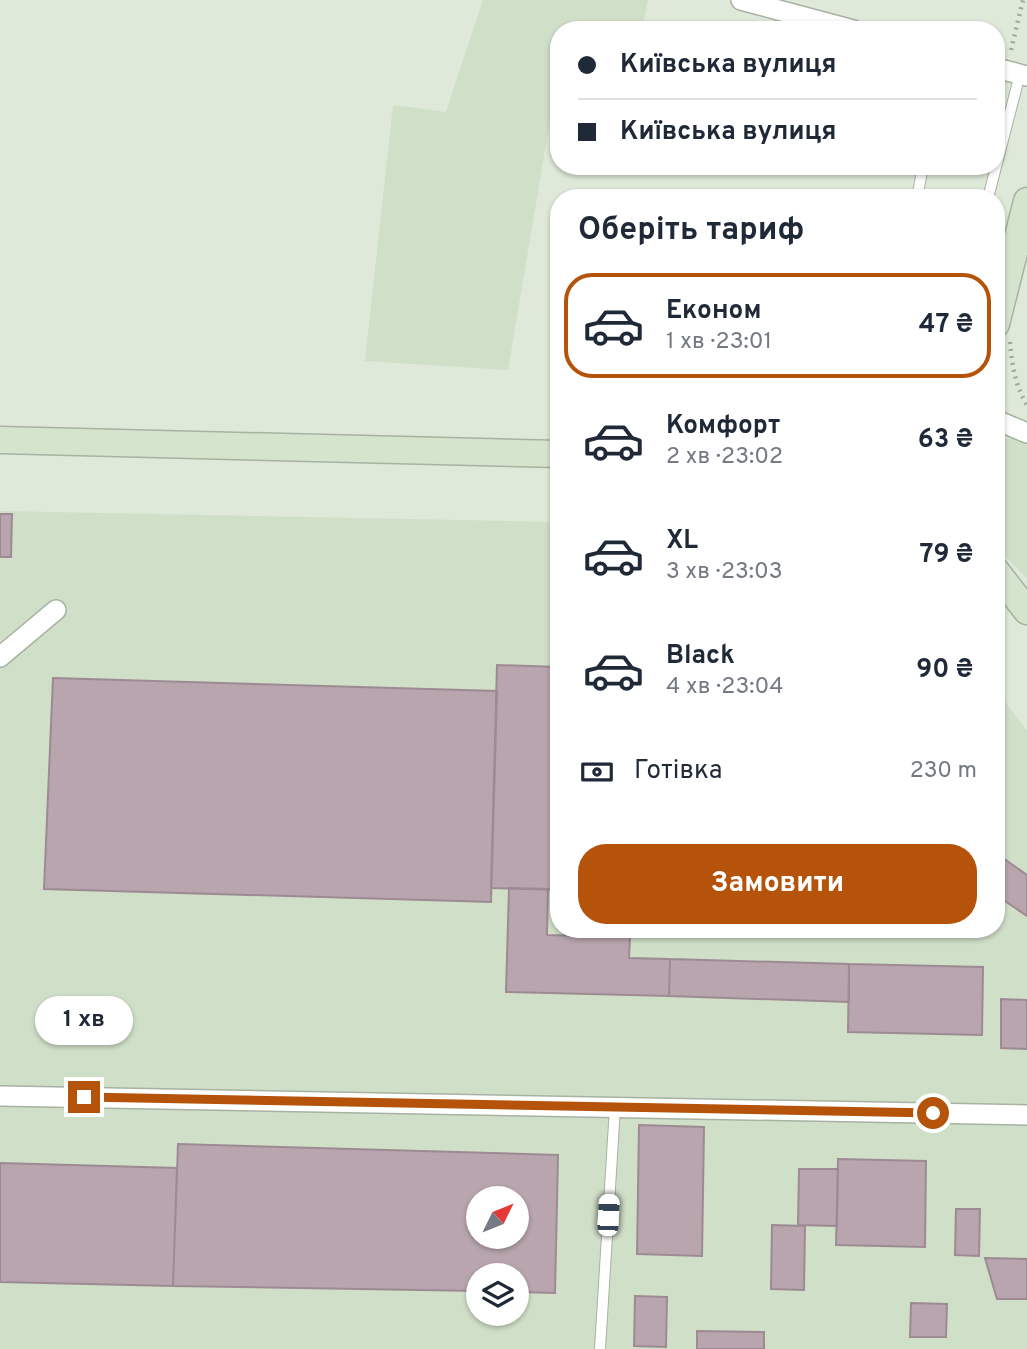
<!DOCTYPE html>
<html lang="uk">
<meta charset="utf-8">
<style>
body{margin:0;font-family:Overpass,sans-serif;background:#f2f2f3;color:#1f2937;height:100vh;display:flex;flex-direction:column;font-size:26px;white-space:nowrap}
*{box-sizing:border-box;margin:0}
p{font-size:23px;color:#747a83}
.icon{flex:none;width:38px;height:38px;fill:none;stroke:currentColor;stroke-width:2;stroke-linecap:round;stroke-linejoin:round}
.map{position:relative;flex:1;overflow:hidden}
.drawer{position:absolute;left:550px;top:189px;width:455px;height:749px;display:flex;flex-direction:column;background:#fff;border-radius:28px;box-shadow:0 2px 5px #0004}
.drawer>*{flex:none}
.top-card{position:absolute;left:550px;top:21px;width:455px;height:154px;border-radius:28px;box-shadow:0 2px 5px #0004;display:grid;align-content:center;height:154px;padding:0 28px;background:#fff}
.needle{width:46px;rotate:47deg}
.buttons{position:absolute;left:466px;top:1186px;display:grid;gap:14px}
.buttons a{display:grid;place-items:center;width:63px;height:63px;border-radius:50%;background:#fff;box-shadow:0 2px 5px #0004;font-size:35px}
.end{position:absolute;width:32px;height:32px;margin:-16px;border:9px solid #b45309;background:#fff;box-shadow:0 0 0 4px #fff}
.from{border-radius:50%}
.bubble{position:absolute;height:49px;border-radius:24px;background:#fff;box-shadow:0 2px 5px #0004;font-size:23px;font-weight:700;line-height:49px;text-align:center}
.car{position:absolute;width:21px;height:42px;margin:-21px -10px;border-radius:9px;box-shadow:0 0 5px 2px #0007;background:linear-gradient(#fff 24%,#345 0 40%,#fff 0 76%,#345 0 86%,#fff 0)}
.top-card b{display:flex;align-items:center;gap:24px;height:66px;font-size:26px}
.top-card b+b{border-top:2px solid #e0e1e3}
.top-card i{width:18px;height:18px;background:#1f2937}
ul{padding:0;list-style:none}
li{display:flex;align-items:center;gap:21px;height:105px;margin:0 14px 10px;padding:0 14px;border:4px solid transparent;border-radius:28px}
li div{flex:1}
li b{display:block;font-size:26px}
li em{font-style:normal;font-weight:700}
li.active{border-color:#b45309}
li>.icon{width:63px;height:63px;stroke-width:1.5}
h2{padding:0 28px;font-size:32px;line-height:84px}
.pay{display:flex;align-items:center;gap:18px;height:77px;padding:0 28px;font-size:26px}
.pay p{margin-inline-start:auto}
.action{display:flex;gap:14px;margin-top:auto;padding:14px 28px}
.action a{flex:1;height:80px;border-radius:28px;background:#b45309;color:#fff;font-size:28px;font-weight:700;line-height:80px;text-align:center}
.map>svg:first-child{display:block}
</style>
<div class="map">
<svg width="1027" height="1349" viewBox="0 0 1027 1349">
<rect width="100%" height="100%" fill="#dee9d9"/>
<path fill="#d0dfc8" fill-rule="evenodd" d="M483,0H648L642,30H558V109L552,108L508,370L365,361L393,105L446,112Z
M1014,438L1027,446V578L996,547V439Z
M0,511L558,522V929H996V689L1027,731V1349H0ZM478,1199H516V1237H478ZM478,1276H516V1314H478Z"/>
<path fill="#b8a5ad" stroke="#9d8a92" stroke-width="2" fill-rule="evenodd" d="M0,514H12L11,557H0Z
M497,665L558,667V890L491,888Z
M53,678L497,691L491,902L44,889Z
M996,853L1027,875V916L996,895Z
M509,888L548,889L547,935L630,937L629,958L670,959L669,996L506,992Z
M670,959L849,964V1002L669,996Z
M849,964L983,967L982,1035L848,1032Z
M1001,999L1027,1000V1049L1001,1048Z
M639,1125L704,1127L702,1256L637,1254Z
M178,1144L558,1155L555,1293L516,1292V1276H478V1291L173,1286ZM478,1199H516V1237H478Z
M838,1159L926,1161L925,1247L836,1245Z
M0,1163L177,1168L173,1286L0,1282Z
M799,1169H838L837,1226L798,1225Z
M956,1209H980L979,1256L955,1255Z
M772,1225L805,1226L804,1290L771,1289Z
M985,1258L1027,1259V1299H997Z
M635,1296L667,1297L666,1347L634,1346Z
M911,1303L947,1304L946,1337H910Z
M697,1331L764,1332V1349H697Z"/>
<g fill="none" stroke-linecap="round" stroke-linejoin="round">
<g stroke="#a7b2a2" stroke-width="12">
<path id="service" d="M917,198L923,166
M988,198L1020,74
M600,1349L615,1107"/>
</g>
<g stroke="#a7b2a2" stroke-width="22">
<path id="minor" d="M741,0L853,30
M996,68L1027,76
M996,420L1027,433
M0,657L56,610
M0,1096L1027,1115"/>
</g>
<g stroke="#a7b2a2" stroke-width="29">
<path id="secondary" d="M996,324L1027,201
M0,440L558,454
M996,571L1027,611"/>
</g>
<path stroke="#a0a99c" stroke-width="4.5" stroke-dasharray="2 5" stroke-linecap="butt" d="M1011,50L1023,0
M1010,342C1012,365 1015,385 1027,405"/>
<use href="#service" stroke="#fff" stroke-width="10"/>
<use href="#minor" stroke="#fff" stroke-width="19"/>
<use href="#secondary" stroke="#d5e4cd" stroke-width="26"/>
</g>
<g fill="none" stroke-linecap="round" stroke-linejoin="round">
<path stroke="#b45309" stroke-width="9" d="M84,1097L933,1113"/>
</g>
</svg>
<div class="buttons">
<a><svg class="needle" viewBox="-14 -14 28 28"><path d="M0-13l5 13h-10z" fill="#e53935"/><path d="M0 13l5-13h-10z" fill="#747a83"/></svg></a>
<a><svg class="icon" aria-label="layers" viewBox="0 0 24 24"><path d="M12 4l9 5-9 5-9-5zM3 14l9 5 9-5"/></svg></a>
</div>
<i class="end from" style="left:933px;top:1113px"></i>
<i class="end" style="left:84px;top:1097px"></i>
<div class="bubble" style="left:35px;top:996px;width:98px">1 хв</div>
<i class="car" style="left:608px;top:1215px;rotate:3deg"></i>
<div class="top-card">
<b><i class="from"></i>Київська вулиця</b>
<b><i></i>Київська вулиця</b>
</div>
<section class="drawer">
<h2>Оберіть тариф</h2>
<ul>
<li class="active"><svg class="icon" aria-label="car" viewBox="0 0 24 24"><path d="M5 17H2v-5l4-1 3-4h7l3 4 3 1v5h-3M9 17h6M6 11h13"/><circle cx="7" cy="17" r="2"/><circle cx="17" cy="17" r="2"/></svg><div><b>Економ</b><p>1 хв · 23:01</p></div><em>47 ₴</em></li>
<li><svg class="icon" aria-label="car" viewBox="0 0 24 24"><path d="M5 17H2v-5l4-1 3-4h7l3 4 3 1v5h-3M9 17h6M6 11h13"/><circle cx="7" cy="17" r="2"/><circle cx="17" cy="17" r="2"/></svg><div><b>Комфорт</b><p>2 хв · 23:02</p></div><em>63 ₴</em></li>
<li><svg class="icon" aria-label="car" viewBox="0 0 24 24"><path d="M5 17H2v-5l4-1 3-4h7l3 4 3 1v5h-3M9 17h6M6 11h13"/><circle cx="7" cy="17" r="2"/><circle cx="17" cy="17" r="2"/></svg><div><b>XL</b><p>3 хв · 23:03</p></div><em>79 ₴</em></li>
<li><svg class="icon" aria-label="car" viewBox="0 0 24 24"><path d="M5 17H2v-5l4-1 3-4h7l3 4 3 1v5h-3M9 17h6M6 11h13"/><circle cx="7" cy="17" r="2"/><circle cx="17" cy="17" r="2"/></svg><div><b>Black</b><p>4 хв · 23:04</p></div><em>90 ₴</em></li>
</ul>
<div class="pay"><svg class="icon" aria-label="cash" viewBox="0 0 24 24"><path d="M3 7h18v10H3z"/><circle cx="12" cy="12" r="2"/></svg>Готівка<p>230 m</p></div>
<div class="action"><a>Замовити</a></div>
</section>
</div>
